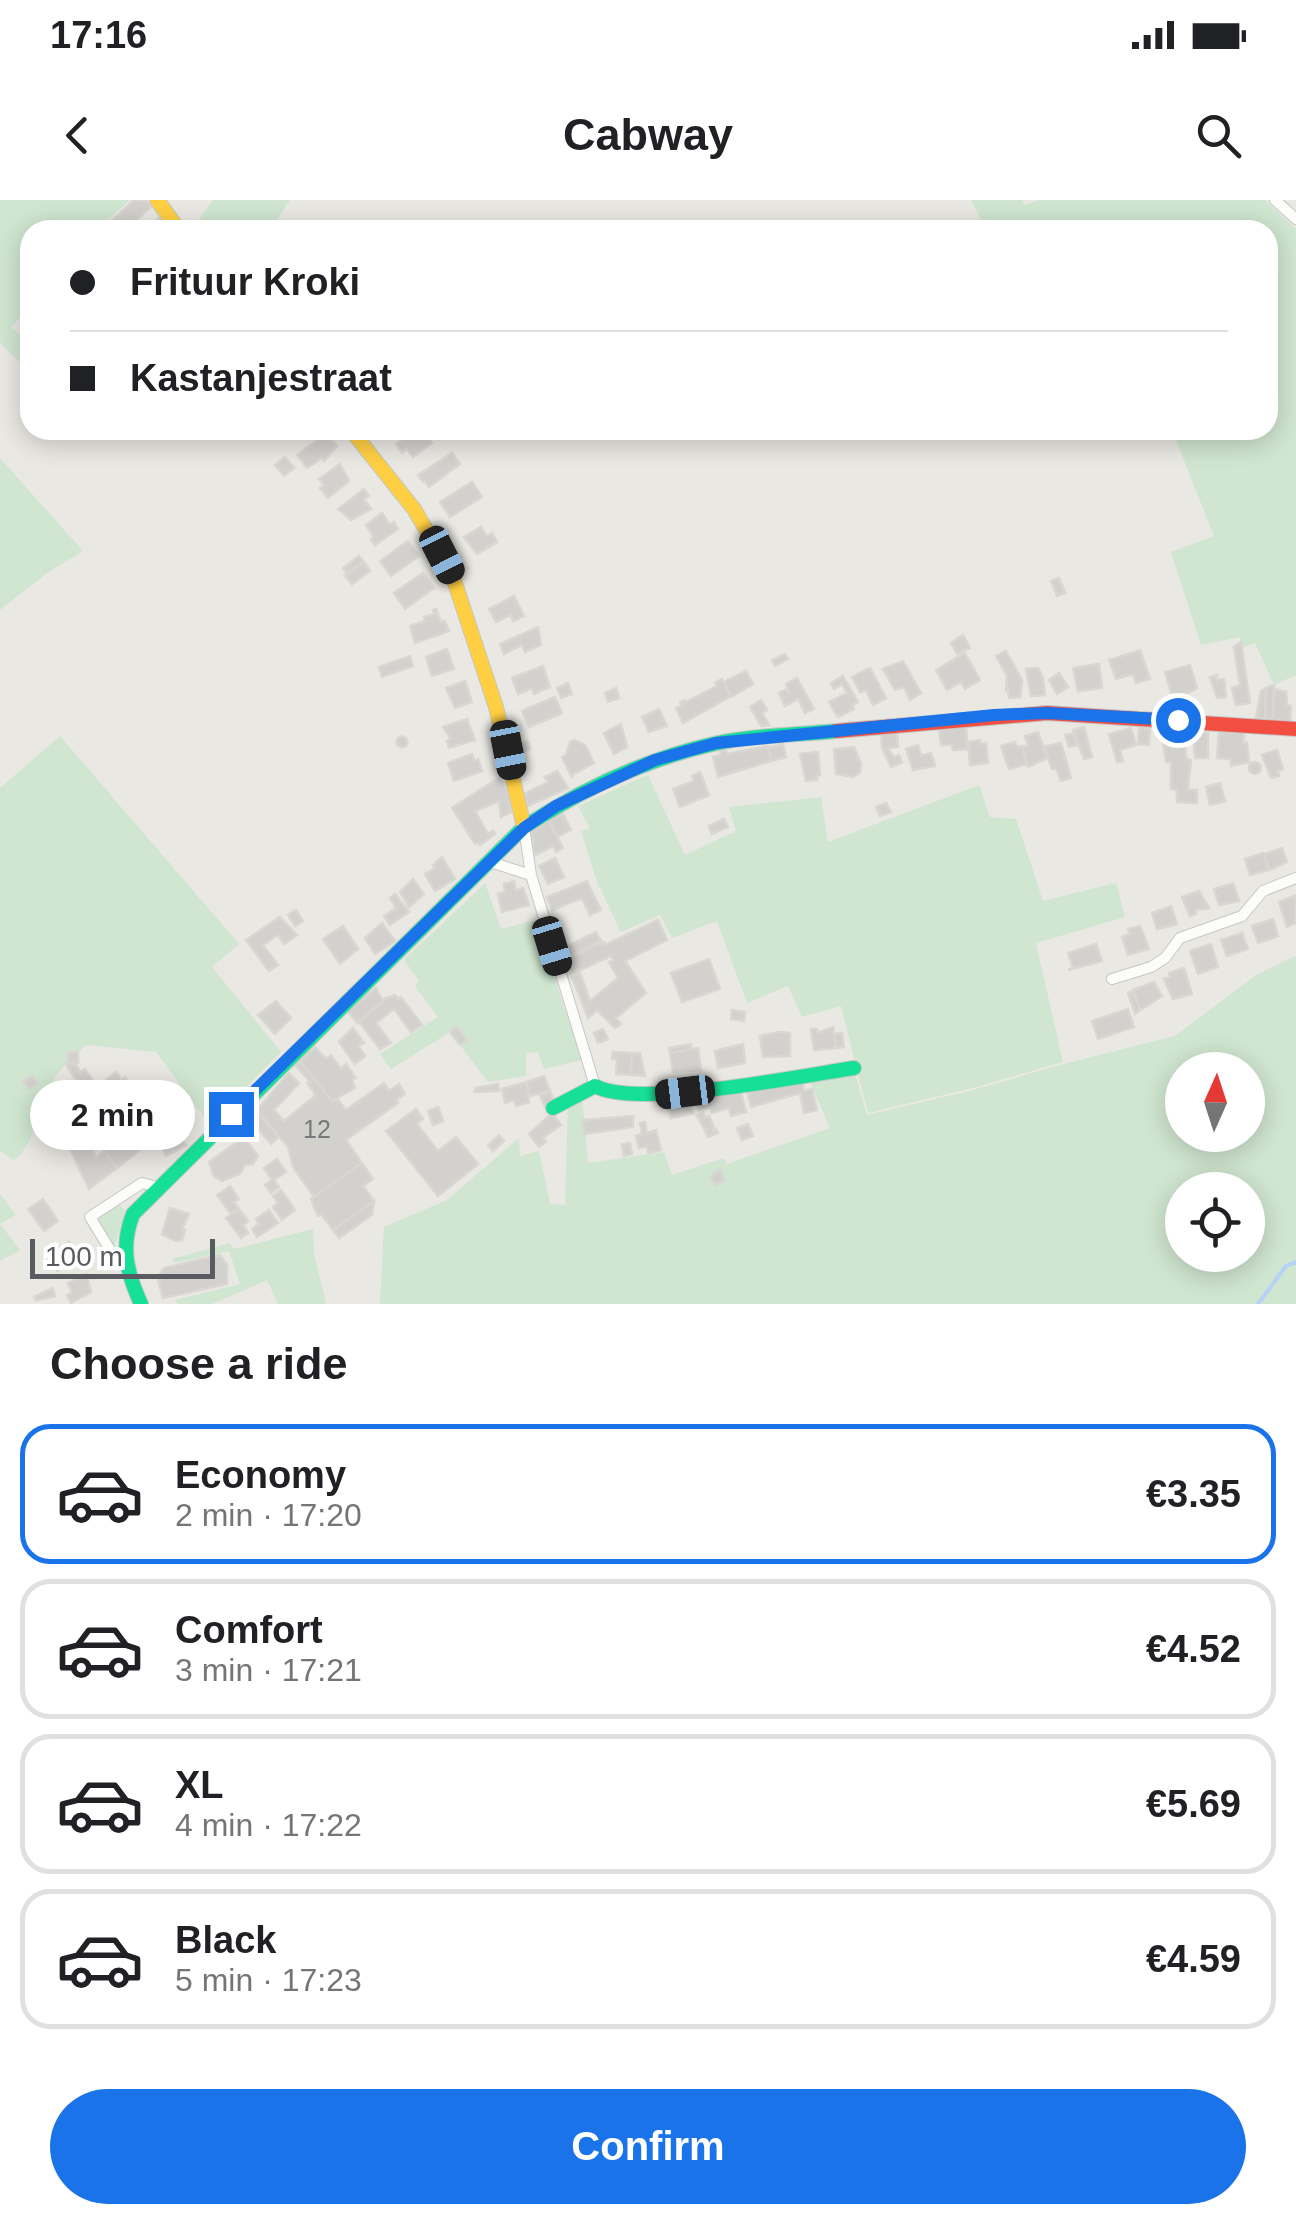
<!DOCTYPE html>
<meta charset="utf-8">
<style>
body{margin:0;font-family:Helvetica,sans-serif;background:#f2f2f2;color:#202124;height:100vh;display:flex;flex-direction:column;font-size:38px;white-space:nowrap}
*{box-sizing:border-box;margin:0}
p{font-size:32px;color:#757577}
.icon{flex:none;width:55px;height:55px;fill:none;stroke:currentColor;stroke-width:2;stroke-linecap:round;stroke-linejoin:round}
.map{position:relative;height:1104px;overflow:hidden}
.sheet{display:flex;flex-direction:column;background:#fff;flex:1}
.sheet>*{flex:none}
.banner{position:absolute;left:20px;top:20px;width:1258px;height:220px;border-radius:30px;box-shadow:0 5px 25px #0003;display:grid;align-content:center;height:220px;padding:0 50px;background:#fff}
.needle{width:65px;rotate:3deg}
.fabs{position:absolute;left:1165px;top:852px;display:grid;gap:20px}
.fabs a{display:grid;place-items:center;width:100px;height:100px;border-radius:50%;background:#fff;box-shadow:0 5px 25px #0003;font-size:50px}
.scale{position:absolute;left:30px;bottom:25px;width:185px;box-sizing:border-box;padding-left:10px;border:5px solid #595b61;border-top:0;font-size:28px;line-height:35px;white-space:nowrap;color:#595b61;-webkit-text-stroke:8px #fff;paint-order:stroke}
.end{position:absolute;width:45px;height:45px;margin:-22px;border:12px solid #1a73e8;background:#fff;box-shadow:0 0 0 5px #fff}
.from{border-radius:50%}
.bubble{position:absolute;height:70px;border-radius:35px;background:#fff;box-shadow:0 5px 25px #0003;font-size:32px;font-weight:700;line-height:70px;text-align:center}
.car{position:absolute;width:30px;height:60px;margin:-30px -15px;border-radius:12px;box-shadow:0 0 8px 2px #0007;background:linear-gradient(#222 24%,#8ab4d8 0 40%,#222 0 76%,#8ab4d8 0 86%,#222 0)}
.banner b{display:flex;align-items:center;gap:35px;height:95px;font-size:38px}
.banner b+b{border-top:2px solid #e0e0e0}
.banner i{width:25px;height:25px;background:#202124}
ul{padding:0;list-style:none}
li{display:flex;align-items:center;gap:30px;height:140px;margin:0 20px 15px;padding:0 30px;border:5px solid #e0e0e0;border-radius:30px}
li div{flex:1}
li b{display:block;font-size:38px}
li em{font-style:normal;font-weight:700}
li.selected{border-color:#1a73e8}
li>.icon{width:90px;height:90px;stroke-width:1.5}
h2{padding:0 50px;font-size:45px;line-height:120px}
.primary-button{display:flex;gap:20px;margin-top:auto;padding:20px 50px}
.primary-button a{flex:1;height:115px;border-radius:60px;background:#1a73e8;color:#fff;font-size:40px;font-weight:700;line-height:115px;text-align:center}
.status{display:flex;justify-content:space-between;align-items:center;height:70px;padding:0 50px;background:#fff;direction:ltr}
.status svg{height:28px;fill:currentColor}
header{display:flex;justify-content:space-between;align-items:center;height:130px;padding:0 50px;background:#fff;font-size:45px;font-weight:700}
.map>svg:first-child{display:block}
</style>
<div class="status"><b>17:16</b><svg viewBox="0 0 49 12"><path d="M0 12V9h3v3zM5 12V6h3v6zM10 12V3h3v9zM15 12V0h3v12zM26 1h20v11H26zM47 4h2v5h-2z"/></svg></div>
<header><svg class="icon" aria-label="back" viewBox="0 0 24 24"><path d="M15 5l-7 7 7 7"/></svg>Cabway<svg class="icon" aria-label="search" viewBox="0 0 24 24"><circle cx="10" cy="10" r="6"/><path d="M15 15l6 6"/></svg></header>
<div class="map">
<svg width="1296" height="1104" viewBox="0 0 1296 1104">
<rect width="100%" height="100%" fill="#e9e8e3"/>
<path fill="#d0e6d0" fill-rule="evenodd" d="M0,0H130L96,30H30V105L11,127L30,145V172L0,143Z
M213,0H290L270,30H192Z
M971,0H1022L1025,5L1038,0H1265L1296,29V475L1274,485L1255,443L1242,448L1240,437L1201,445L1171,352L1214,336L1172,230H1268V30H986Z
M0,258L83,351L47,373L0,410Z
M60,536L239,744L212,767L281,852L209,924L156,852L87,845C68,859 55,873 45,895C36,915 33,948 14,960L0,951V588Z
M648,575L685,655L736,631L729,607L821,597L828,642L979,585L990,617L1016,619L1043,701L1116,683L1125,717L1036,743L1063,862L973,888L868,913L841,806L802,817L788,786L747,803L717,721L672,738L660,715L621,732L597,682L581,631L590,628L578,606Z
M485,683L501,729L535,720L582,860L544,869L538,852L526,853V876L488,882L450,832L391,869L380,854L438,817L415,786L419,781L404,760Z
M1296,756V1104H380L384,1027L447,1000L519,938L520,956L539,951L550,1004L565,1005L568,903L582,896L588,963L664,952L672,975L724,958L727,964L830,928L808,877L854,871L867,915L973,890L1052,867L1175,836L1256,775ZM1182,870H1248V935H1182ZM1182,990H1248V1055H1182Z
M0,994L16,1015L0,1024L20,1050L0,1061Z
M119,1004L125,1011L114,1047L96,1021L97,1017Z
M313,1029L314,1053L326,1104H278L267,1080L212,1104H178L175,1100L240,1084L229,1051L174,1063L172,1059L230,1043L234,1049Z"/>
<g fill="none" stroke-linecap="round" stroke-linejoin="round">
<path stroke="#b4d3f6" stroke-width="4" d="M1258,1104L1286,1066L1296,1062"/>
</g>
<path fill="#d2d1ce" stroke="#d8d7d2" stroke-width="2.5" d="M134,0H146L151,7L125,30H109L111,28L108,24Z
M159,18L167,29L166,30H155L151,25Z
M415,230H422L432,243L413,257L407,249L402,253L396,244Z
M327,233L337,246L324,261L322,258L307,268L297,255Z
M452,253L460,264L429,287L425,281L423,282L418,275Z
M285,257L294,268L284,276L275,265Z
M340,264L349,281L328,298L320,288L324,285L319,279Z
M472,282L482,297L450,317L440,302Z
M364,289L369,296L364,299L371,309L351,320L338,309Z
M382,313L390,325L394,322L398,329L375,345L371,339L374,337L366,325Z
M481,327L487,336L492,333L497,342L477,354L464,337Z
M408,341L419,356L391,376L380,361Z
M359,356L364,362L347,374L343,368Z
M364,362L370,371L352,384L345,376Z
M423,373L434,388L405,409L394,393Z
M1059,378L1065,393L1057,396L1051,381Z
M514,396L524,416L513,421L511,415L496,422L489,409Z
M436,409L441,422L445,421L449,431L415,443L410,426L425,421L424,417L435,414L433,410Z
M538,427L541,445L525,452L522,445L504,454L500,444Z
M963,435L970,448L957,454L951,443Z
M1241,442L1250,503L1236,505L1232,488L1240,485L1234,447Z
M447,449L454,469L432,476L426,457Z
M1140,450L1150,479L1136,483L1133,474L1116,479L1109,460Z
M1006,451L1022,480L1020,497L1009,498L1008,490L1006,491L1007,476L996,456Z
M965,453L980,480L965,489L961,482L947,490L936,470Z
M785,454L788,459L775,466L772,460Z
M410,456L413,466L382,477L379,467Z
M903,461L921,493L910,500L904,487L895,490L883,469Z
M1099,464L1102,488L1078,491L1073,468Z
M1190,465L1197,488L1188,493L1172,495L1165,472Z
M543,466L550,487L534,494L532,488L518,494L512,478Z
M870,468L886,498L873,505L866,490L860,492L852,477Z
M1038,468L1043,478L1045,495L1031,496L1026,469Z
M746,471L753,484L731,497L724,482Z
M1059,473L1068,487L1057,494L1049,480Z
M1217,475L1216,480L1224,479L1226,497L1217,498L1210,477Z
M843,476L858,502L852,505L854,509L838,517L829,502L847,493L842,484L834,489L831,483Z
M797,478L814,509L805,513L798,499L785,506L779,493L785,490L789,492L786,484Z
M722,479L731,496L683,523L676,508L682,505L680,502L685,500L686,502L717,486L715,483Z
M465,481L472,502L455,508L446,488Z
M568,483L572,494L561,498L557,488Z
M1274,485L1273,520L1265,519L1266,488Z
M616,488L619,498L608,502L605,493Z
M1266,488L1265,519L1256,518L1261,491Z
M1274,489L1286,492L1287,505L1291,506L1290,521L1273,520Z
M555,497L562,513L529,527L522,511Z
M761,500L767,510L762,513L769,525L761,526L750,507Z
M659,509L667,526L649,532L642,517Z
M467,519L475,540L449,548L447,541L451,539L443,527Z
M621,524L627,547L614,554L604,533Z
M966,527L968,549L953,550L952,545H941L939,530Z
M1084,527L1092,557L1084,559L1073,530Z
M1131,528L1136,545L1120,550L1123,561L1117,562L1109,534Z
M1139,528L1150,529L1149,545L1138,544Z
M897,532L898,547L888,548L894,558L899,555L902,562L891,567L882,548L881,533Z
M1038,532L1047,558L1028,567L1022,547L1028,546L1025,536Z
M1193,532L1208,533V558H1195Z
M1219,532L1244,533L1243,543H1247L1249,562L1231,566V559L1217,558Z
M1074,533L1077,545L1069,547L1065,535Z
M396.5 542a5.5 5.5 0 1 1 11 0a5.5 5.5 0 1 1-11 0Z
M1162,538L1185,540L1186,559L1191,560L1188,590H1197V603L1177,602V590L1171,589V562H1166Z
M574,540L585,545L594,563L572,575V578L562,557L566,555L570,542Z
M980,540V544L986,543L988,563L970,565L968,542Z
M527,541L530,549L520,554L516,545Z
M1015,542L1017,547L1022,546L1027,564L1009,569L1001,546Z
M1061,543L1071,578L1061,581L1056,568L1052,569L1044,547Z
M783,544L786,557L771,561L768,548Z
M918,545L921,556L931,553L935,566L913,570L906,549Z
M768,546L771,561L718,577L713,557L721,555L720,551L726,550L727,554Z
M854,547L861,564L860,572L853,577L836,574L834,549Z
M1277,550L1283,569L1278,571L1279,576L1271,578L1262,555Z
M818,552L820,575H817V580L806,581L800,554Z
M472,554L474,561L478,559L482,571L454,581L448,563Z
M1249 568a6 6 0 1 1 12 0a6 6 0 1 1-12 0Z
M557,571L568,588L528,606L524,594L548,582L545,577Z
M700,572L709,595L680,607L673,589L694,581L692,576Z
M500,577L509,595L511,612L501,617L499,601L475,611L488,634L493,631L495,634L480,645L478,642L475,644L452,608Z
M1220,583L1225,601L1210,605L1206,587Z
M886,603L891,612L880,616L876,607Z
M563,614L571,630L557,637L549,620Z
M724,619L728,627L712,634L709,626Z
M549,620L563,648L556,652L553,646L534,656L532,632Z
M1282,648L1287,662L1269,670L1264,654Z
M1263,653L1269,670L1250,675L1245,659Z
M442,657L455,679L435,691L425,674L435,668L433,665Z
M555,658L564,677L548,684L539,666Z
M413,679L424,694L409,707L400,692Z
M514,681L516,690L523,688L529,705L502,712L498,694L505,692L504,684Z
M587,681L601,710L590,715L582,698L552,710L547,697Z
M1233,683L1239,701L1219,705L1214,689Z
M1199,691L1209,708L1195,710L1196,714L1190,716L1182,697Z
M395,694L409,712L390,725L384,716L396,708L390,698Z
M1296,695V723L1287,727L1279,702Z
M1171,706L1177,724L1157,729L1152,713Z
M296,710L303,721L295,726L288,715Z
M280,717L297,735L284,744L278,735L263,745L278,765L269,771L246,740Z
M1273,719L1278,736L1258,743L1252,726Z
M658,720L667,740L625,761L646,793L616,818L621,824L615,828L597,810L588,818L572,777L580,773L590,801L618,778L609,762L613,760L611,756L571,774L567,758L604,742L605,745Z
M382,723L395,741L375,754L365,738Z
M343,726L358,749L340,764L323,739Z
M1140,726L1149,749L1128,755L1122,737L1130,734L1128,729Z
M596,732L601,741L567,757L564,748Z
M1242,733L1248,749L1227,756L1221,740Z
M1096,744L1102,761L1068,770L1073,768L1068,753Z
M1211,744L1218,767L1198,774L1190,751Z
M709,759L720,789L682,802L671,773Z
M1184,768L1192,794L1173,799L1164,779L1170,777L1169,773Z
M1154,782L1162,796L1140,810L1133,790Z
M376,788L383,802L357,823L348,811Z
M1133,791L1140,810L1135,814L1128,793Z
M395,795L398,799L401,797L422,825L411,832L394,809L376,823L391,843L380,849L359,822L384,799Z
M276,801L291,818L275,834L258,815Z
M1128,809L1134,827L1098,839L1092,821Z
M732,810L745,812L744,821L731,819Z
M456,827L467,840L460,845L450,832Z
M833,827L836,848L814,850L811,829H817L818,833Z
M353,828L364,843L358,846L365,856L355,864L339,842Z
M603,829L608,839L598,843L594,833Z
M780,832L790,833V856L763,857L760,836Z
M842,833L844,847L836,848L834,834Z
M691,844V849L670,853L669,848Z
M743,844L745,863L718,868L715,851Z
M315,847L326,859L331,855L341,869L346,864L356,878L352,880L355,888L332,901L300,861Z
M698,848L701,870L673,872L670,853Z
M68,852H78V863H68Z
M613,852L632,853L631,875L616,874L617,859H612Z
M632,853H640L645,876L631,875Z
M300,861L332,901L338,900L346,910L384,883L389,891L399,884L405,894L396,900L398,903L346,940L362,963L314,997L293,967L288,947L257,910L289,873L299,883L274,910L284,921L316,895L307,883L310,882L296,866Z
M65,863L76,864L80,872L85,869L97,887L116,872L126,886L74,928L66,918L78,910L73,904L86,895Z
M32,875L38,883L29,889L23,881Z
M544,876L550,891L530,896L526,882Z
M125,877L136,894L138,907L122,879Z
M802,880L804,891L812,889L817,910L804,913L800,893L751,907L747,890Z
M526,882L529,902L516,906L514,900L505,903L502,889Z
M498,884L499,891L475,892V888Z
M740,888L746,912L731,916L729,908L712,913L711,907L699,910L696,900Z
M550,891L555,903L545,907L540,895Z
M170,899L176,908L170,913L163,904Z
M688,901L693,913L671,918L668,903Z
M438,907L443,921L433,925L428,911Z
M416,909L423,919L417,924L438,951L456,937L478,964L438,996L386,931Z
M257,911L279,937L271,944L249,918Z
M703,912L705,917L709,916L714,927L713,931L716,929L718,933L708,937L697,915Z
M552,913L561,925L543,938L546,942L539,947L529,934Z
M633,916V927L584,934L583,920Z
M66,918L78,937L85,934L96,957L104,951L117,968L89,989L63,934L59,936L54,926Z
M164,918L178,940L181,938L186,945L166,956L147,922L152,926Z
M147,922L155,938L117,968L104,951Z
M645,922L647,933L656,930L661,950L648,953L647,946L639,948L636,936L642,934L640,923Z
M748,924L753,936L742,940L737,928Z
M499,935L504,941L493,951L488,946Z
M244,937L258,956L253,964L245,965L241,973L222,981L214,976L209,962Z
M630,943L632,954L624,956L622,944Z
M277,959L286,972L274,980L279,987L271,993L265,985L272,980L264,968Z
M362,963L373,979L363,986L374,1001L333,1030L321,1014L318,1016L311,999Z
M720,969L725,981L715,985L711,977Z
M230,986L239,999L234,1002L239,1009L231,1014L217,995Z
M281,990L295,1010L282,1020L273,1007L278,1003L273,996Z
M43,999L58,1021L44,1031L28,1009Z
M374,1001L372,1015L339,1038L333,1030Z
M170,1008L189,1014L182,1029L185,1030L182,1040L176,1041L162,1034Z
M239,1009L248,1021L243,1025L248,1033L241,1038L226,1018Z
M269,1010L278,1023L257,1037L252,1029L259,1024L256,1019Z
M69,1042L79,1061L57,1071L49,1054Z
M220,1055L227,1065V1084L163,1098L158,1079L166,1077L160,1074L164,1068Z
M86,1074L91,1092L71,1103L67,1095L72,1092L68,1083Z
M53,1088L55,1096L36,1100L34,1097Z"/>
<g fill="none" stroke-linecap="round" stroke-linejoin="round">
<g stroke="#c6c6c5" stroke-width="12">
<path id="street" d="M1275,0L1296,19
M524,627L531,675L595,886
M487,661L531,675
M1112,779L1151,767L1165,758L1180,738L1242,716L1263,691L1296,678
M123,1056L112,1053L90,1017L142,983L157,987"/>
</g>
<g stroke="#c6c6c5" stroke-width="16">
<path id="fast" d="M553,908L595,886C637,909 800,876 854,868
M141,1104C127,1073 120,1047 133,1014L524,627C581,590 647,559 713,544C752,535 796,535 836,531"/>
</g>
<g stroke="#c6c6c5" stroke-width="16">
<path id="slow" d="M157,0L179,30
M351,230L414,309L452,374L496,507L524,627"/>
</g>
<g stroke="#c6c6c5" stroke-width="16">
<path id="jam" d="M836,531L1047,513L1296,529"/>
</g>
<use href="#street" stroke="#fcfcfb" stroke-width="10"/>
<use href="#fast" stroke="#16e098" stroke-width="14"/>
<use href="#slow" stroke="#ffcf43" stroke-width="14"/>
<use href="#jam" stroke="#f24e42" stroke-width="14"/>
</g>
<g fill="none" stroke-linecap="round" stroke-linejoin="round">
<path stroke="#1a73e8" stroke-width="12" d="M231,914L524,628L556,606L655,560L716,543L994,515L1047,513L1178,520"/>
</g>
<g text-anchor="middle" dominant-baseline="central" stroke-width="9" stroke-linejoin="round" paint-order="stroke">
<g font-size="25" fill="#78797d">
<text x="317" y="929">12</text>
</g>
</g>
</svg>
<div class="fabs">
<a><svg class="needle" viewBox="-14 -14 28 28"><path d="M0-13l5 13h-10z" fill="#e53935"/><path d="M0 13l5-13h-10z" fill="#757577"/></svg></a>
<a><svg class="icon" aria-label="locate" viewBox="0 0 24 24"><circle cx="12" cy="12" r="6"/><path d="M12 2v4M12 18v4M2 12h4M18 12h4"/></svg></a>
</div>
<div class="scale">100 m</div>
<i class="end from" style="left:1178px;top:520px"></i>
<i class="end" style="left:231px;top:914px"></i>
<div class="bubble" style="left:30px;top:880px;width:165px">2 min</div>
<i class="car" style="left:442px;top:355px;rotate:153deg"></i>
<i class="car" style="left:508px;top:550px;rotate:169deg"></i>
<i class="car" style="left:552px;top:746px;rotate:163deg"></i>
<i class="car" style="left:685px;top:892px;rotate:263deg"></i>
<div class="banner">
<b><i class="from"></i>Frituur Kroki</b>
<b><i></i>Kastanjestraat</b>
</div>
</div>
<section class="sheet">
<h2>Choose a ride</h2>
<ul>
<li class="selected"><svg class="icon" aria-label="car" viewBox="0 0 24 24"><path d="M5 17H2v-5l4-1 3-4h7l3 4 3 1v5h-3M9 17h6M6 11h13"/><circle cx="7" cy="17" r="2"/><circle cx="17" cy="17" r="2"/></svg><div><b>Economy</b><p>2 min · 17:20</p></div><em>€3.35</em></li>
<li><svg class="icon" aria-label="car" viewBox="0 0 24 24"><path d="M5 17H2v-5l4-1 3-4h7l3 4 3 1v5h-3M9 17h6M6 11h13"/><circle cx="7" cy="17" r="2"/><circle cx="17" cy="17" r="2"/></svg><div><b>Comfort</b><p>3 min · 17:21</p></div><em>€4.52</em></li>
<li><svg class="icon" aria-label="car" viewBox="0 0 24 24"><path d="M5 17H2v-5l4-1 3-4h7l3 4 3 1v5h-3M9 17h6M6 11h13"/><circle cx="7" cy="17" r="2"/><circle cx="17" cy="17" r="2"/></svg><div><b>XL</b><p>4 min · 17:22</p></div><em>€5.69</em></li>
<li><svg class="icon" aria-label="car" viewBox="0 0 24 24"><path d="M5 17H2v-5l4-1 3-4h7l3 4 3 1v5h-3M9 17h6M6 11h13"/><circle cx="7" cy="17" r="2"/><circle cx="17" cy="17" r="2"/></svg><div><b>Black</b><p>5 min · 17:23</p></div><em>€4.59</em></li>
</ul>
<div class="primary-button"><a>Confirm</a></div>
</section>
